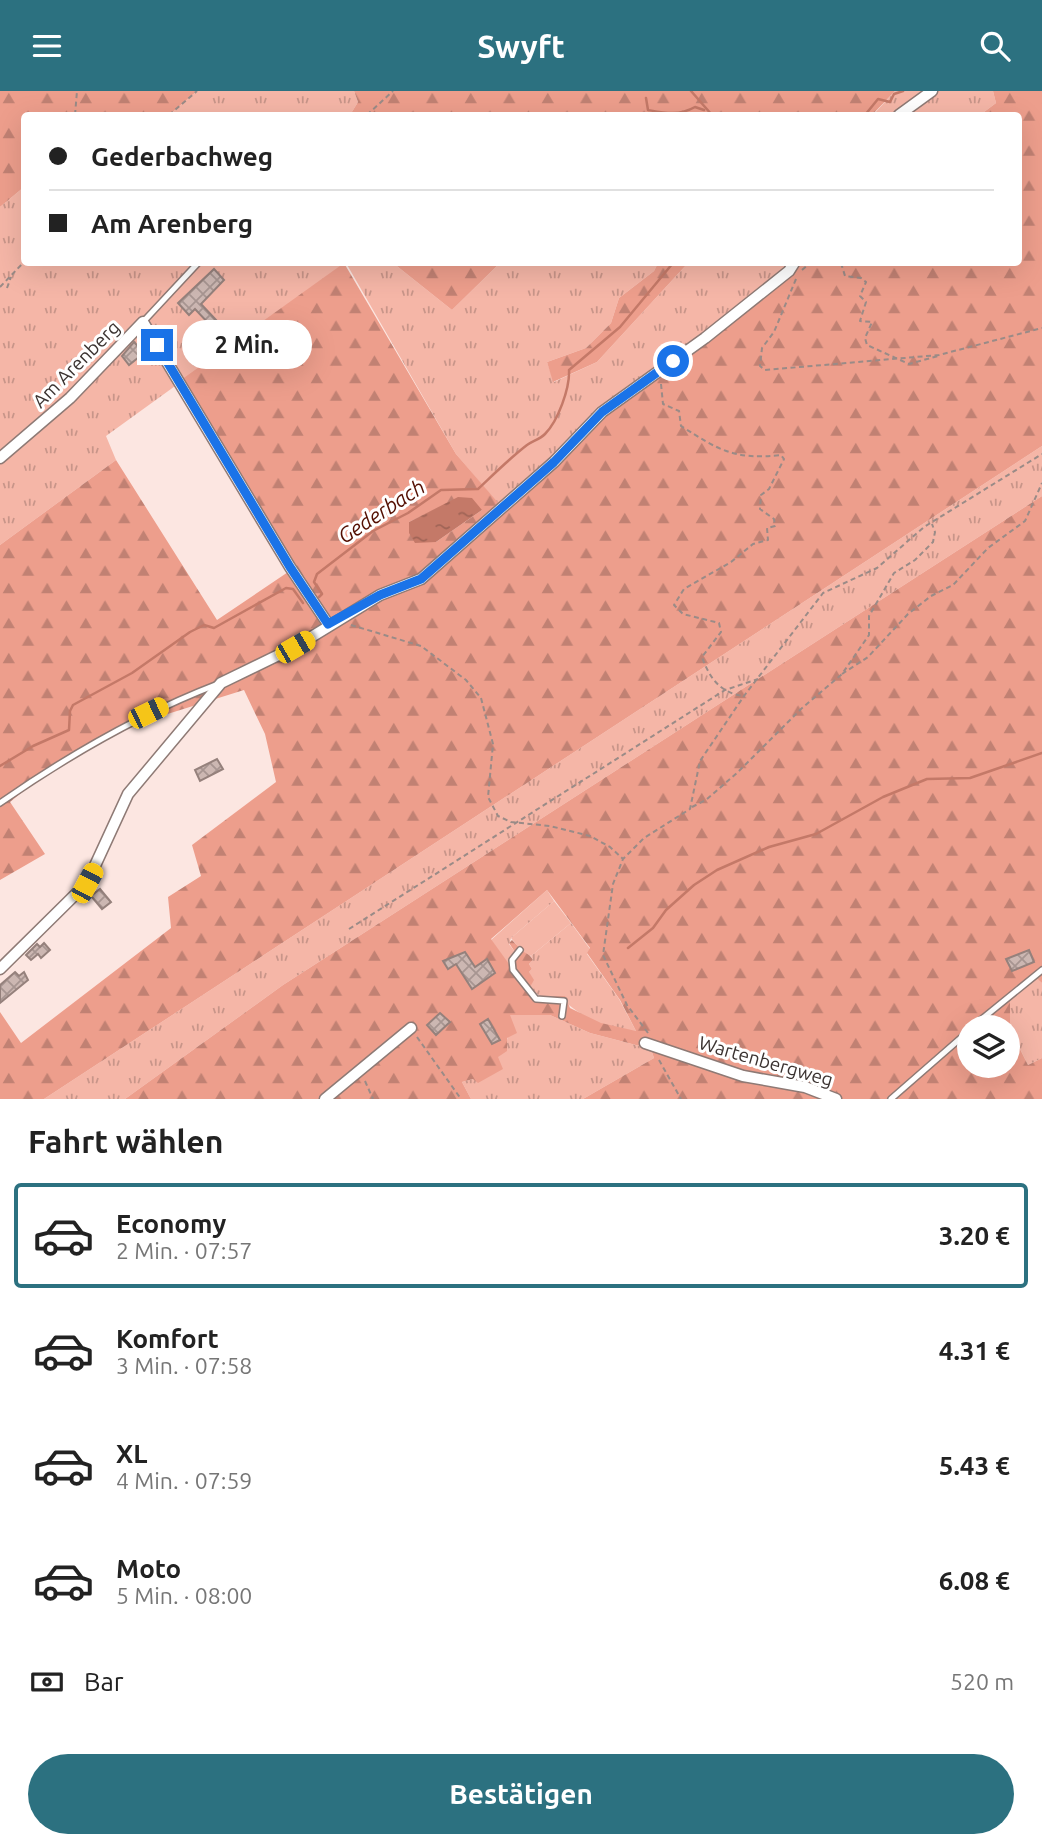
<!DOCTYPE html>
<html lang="de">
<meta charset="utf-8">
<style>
body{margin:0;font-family:Ubuntu,sans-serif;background:#f6f6f6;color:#222;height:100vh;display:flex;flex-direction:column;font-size:26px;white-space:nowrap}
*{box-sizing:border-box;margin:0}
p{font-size:23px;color:#767676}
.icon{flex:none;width:38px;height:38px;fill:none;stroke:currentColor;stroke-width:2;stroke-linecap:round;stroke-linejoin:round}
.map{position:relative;height:1008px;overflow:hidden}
.sheet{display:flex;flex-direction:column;background:#fff;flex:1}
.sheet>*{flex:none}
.top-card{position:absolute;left:21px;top:21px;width:1001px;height:154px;border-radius:7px;box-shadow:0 7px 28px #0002;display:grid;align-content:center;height:154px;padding:0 28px;background:#fff}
.buttons{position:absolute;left:957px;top:924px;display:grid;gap:14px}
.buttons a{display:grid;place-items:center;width:63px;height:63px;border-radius:50%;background:#fff;box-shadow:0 7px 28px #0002;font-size:35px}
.end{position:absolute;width:32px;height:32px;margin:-16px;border:9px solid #1a73e8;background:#fff;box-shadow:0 0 0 4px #fff}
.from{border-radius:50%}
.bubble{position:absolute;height:49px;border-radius:24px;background:#fff;box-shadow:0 7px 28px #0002;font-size:23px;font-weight:700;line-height:49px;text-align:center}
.car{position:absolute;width:21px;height:42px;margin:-21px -10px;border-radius:9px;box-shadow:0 0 5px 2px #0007;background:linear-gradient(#f5c518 24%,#345 0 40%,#f5c518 0 76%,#345 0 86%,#f5c518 0)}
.top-card b{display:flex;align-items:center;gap:24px;height:66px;font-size:26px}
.top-card b+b{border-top:2px solid #e0e0e0}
.top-card i{width:18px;height:18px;background:#222}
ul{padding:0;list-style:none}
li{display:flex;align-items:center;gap:21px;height:105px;margin:0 14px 10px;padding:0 14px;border:4px solid transparent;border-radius:7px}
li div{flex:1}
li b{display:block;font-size:26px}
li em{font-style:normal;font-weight:700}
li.active{border-color:#2c7180}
li>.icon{width:63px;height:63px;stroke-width:1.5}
h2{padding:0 28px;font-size:32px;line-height:84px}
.pay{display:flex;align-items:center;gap:18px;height:77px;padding:0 28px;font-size:26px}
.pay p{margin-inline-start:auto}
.button{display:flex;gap:14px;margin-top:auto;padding:14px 28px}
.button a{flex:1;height:80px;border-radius:42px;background:#2c7180;color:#fff;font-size:28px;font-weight:700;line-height:80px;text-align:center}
header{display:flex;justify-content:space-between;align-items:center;height:91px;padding:0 28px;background:#2c7180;color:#fff;font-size:32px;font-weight:700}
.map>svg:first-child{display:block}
</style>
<header><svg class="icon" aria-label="menu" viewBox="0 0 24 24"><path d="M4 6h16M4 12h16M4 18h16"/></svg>Swyft<svg class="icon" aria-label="search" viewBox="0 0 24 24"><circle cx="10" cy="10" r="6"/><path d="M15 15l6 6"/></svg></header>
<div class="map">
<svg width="1042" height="1008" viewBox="0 0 1042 1008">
<defs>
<pattern id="grass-tufts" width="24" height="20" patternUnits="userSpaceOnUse" patternTransform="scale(1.75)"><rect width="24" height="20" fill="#f5b6a7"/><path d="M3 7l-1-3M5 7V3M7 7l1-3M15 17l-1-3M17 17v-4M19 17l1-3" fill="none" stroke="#c89589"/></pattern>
<pattern id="forest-firs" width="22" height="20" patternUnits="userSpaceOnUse" patternTransform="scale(1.75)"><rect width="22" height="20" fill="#ed9e8c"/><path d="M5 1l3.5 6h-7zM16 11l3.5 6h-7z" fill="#c18173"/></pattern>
<pattern id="water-ripples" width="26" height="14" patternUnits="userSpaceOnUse" patternTransform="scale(1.75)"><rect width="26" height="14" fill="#c47968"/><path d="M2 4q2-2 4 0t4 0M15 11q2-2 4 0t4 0" fill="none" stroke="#a06456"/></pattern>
<pattern id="building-cross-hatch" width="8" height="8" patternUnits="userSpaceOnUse" patternTransform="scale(1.75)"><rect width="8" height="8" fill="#ccb7b2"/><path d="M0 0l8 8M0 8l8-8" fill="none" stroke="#a79591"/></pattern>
</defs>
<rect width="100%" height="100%" fill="#fce6e1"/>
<path fill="url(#grass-tufts)" d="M197,0H354L358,11L350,24H169Z
M895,0H993L996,12L980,24H873Z
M24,96V172H345L106,345L116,369L0,454V116Z
M346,172H393L452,219L500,172H658L654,180L619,207L611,232L586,257L547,271L554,291L597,271L688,172H792L500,415L456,363Z
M1042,355V405L283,894L125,1008H44Z
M547,799L554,810L511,847L509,853L515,861L509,874L491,849Z
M571,832L590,858L587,863L619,908L636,940C610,940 577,925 560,905L541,906L531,898L529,881L532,878L529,873L533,869L531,865Z
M1038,886L1042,892V967L1028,974L1010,938V906Z
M510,924H550L590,942L651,958L654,967L583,1008H471L462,991L473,988L506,958Z"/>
<path fill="url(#forest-firs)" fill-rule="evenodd" d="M0,0H197L169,24H24V96L0,116Z
M354,0H895L872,24H350L358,11Z
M993,0H1042V355L44,1008H0V921L21,952L171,837L168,806L201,785L192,754L276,691L265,643L244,599L126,636L41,686L10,711L45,763L0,789V454L116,369L217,529L294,477L181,289L344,172L456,363L500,414L599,318L702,245L792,172H1018V24H980L996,12ZM442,415L482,419L436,451L409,431Z
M393,172H500L452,219Z
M658,172H688L597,271L553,291L547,271L586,257L611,232L619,207L654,180Z
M1042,405V892L1037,887L1010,907V938L1028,974L1042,967V1008H583L654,967L651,958L590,942L550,924H510L517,942L507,947V960L498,966L503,978L478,992L473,988L462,991L471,1008H125L283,894ZM547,799L590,857L587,862L620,909L636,940L601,932L570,917L565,905H537L530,896L534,889L529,881L532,878L529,873L533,869C529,861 519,857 512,849L509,852L515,861L509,873L491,848ZM970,936H1008V975H970Z"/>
<path fill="#f5b6a7" d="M554,810L571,832L531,865L522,860L511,847Z"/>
<path fill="url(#water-ripples)" d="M458,406L472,407L482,419L436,451L415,452L409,442V431Z"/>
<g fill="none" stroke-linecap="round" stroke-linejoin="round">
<path stroke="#c47968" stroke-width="2.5" d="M691,0L712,24
M646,7L648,19C665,22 679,25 695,16L704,19
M865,24L878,8L890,11L894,3L903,0
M319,506L322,503L314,491L317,483L373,440L408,422L441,399L478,398C494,383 510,367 527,354C533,350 540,348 545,343C558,330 570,297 569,279L620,236L673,172
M0,675L33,655L69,639L70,620L73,614L132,582L190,541L204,534L214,537L286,497L293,498L303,512
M628,857L653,837L666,819L694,794L717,779L769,756L816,743L883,706L927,688L970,687L1042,662"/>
</g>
<path fill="url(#building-cross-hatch)" stroke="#95817c" stroke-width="2" d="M214,178L224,189L201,213L216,229L210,234L195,218L189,224L178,212Z
M134,251L144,262L129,274L122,265Z
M217,668L223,678L200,690L195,679Z
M100,798L111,811L102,818L91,805Z
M44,852L50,859L41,867L38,863L31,869L26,864L37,853L40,856Z
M1029,859L1034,871L1012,880L1006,868Z
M465,861L475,876L487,868L495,882L472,898L456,873L448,878L443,870Z
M15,881L19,885L24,881L28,889L0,912V894Z
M440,922L450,931L436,944L427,934Z
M488,928L500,949L492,953L480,933Z"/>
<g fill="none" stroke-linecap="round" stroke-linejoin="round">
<g stroke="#8e7a75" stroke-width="8">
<path id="service" d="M143,231L198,172
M0,712C69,664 140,623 218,593
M520,859L512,869L513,879L536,908L564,910L562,925
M972,936L1042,879
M891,1008L970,939"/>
</g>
<g stroke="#8e7a75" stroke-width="13">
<path id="minor" d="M899,24L932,0
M0,367L70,307L143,231L290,476L328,533
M0,878L87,792L128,703L221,592L295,556L380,504L421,488L554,371L602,321L705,247L789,180L794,172
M645,952L743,985L805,996L836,1008
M325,1008L411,937"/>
</g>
<path stroke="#9a8b87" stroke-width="2" stroke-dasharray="5 3.5" stroke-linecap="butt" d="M75,24L77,0
M169,24L197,0
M367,24L393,0
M841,172L845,185L861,187L866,191L860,205L866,211L860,230L872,231L865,247L867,254L909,273L938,265
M802,179L810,172
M796,188L774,241L762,257L760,275L765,279L939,264L1042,237
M0,196L24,171
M7,197L11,186
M661,293L663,313L679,320L681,335C719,359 733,369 781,364L784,368L769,398L761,404L760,418L774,428L775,435L767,437L768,449L753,453L731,471L684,498L674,514L683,523L719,532L721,541L702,566C709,586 720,602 743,605
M351,534L421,555L466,589L481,607L493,653L488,706L498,725L511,731L550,735L590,745L610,756L623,768
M842,583L868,566L908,523L931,505L953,494L988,457L1025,430L1042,392
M692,716L706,709L738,681L801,618L842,583L869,544V525L894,482L915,469L933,451L935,441L932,433
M349,838L725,599L758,588
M648,942L627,914L603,864L613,793L623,768L644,747L690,718L700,670L744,605L823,502L877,477L924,436L1042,363
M417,946L461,1008
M659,969L681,1008
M365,990L373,1008"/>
<use href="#service" stroke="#fff" stroke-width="5"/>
<use href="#minor" stroke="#fff" stroke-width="10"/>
</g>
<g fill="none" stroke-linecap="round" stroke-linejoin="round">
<path stroke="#1a73e8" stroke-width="9" d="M157,254L290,476L328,533L380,504L421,488L554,371L602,321L673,270"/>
</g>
<g text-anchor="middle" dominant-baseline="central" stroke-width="6" stroke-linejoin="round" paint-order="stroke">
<g font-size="19" fill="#3b3331" stroke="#fff">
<text transform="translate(76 273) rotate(-45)">Am Arenberg</text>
<text transform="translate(766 970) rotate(16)">Wartenbergweg</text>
</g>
<g font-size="21" font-style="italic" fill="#540f02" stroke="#fff">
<text transform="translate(381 420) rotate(-33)">Gederbach</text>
</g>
</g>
</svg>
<div class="buttons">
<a><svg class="icon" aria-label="layers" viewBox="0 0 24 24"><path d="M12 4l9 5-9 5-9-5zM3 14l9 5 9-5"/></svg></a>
</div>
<i class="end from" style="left:673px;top:270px"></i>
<i class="end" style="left:157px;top:254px"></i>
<div class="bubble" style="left:182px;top:229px;width:130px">2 Min.</div>
<i class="car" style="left:295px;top:556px;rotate:60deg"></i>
<i class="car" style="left:148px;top:622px;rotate:64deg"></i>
<i class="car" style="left:87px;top:792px;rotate:28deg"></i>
<div class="top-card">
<b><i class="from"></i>Gederbachweg</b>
<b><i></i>Am Arenberg</b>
</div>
</div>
<section class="sheet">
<h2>Fahrt wählen</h2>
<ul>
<li class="active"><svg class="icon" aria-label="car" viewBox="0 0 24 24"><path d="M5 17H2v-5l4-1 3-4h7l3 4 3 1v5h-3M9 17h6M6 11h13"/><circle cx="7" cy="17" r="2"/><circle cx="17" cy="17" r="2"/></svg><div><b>Economy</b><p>2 Min. · 07:57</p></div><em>3.20 €</em></li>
<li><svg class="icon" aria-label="car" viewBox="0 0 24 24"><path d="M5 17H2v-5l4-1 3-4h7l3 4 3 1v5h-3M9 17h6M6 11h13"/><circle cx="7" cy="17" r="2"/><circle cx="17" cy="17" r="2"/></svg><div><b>Komfort</b><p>3 Min. · 07:58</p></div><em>4.31 €</em></li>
<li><svg class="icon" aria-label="car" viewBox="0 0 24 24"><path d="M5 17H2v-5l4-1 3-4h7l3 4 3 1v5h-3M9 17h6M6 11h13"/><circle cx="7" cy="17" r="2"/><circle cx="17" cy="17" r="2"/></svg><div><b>XL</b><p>4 Min. · 07:59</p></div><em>5.43 €</em></li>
<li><svg class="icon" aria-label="car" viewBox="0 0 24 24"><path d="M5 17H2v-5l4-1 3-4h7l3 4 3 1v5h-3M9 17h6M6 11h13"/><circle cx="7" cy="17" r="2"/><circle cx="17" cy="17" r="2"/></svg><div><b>Moto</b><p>5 Min. · 08:00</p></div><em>6.08 €</em></li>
</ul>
<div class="pay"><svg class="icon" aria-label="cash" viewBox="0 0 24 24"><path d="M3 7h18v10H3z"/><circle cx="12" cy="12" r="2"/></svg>Bar<p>520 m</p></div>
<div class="button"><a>Bestätigen</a></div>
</section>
